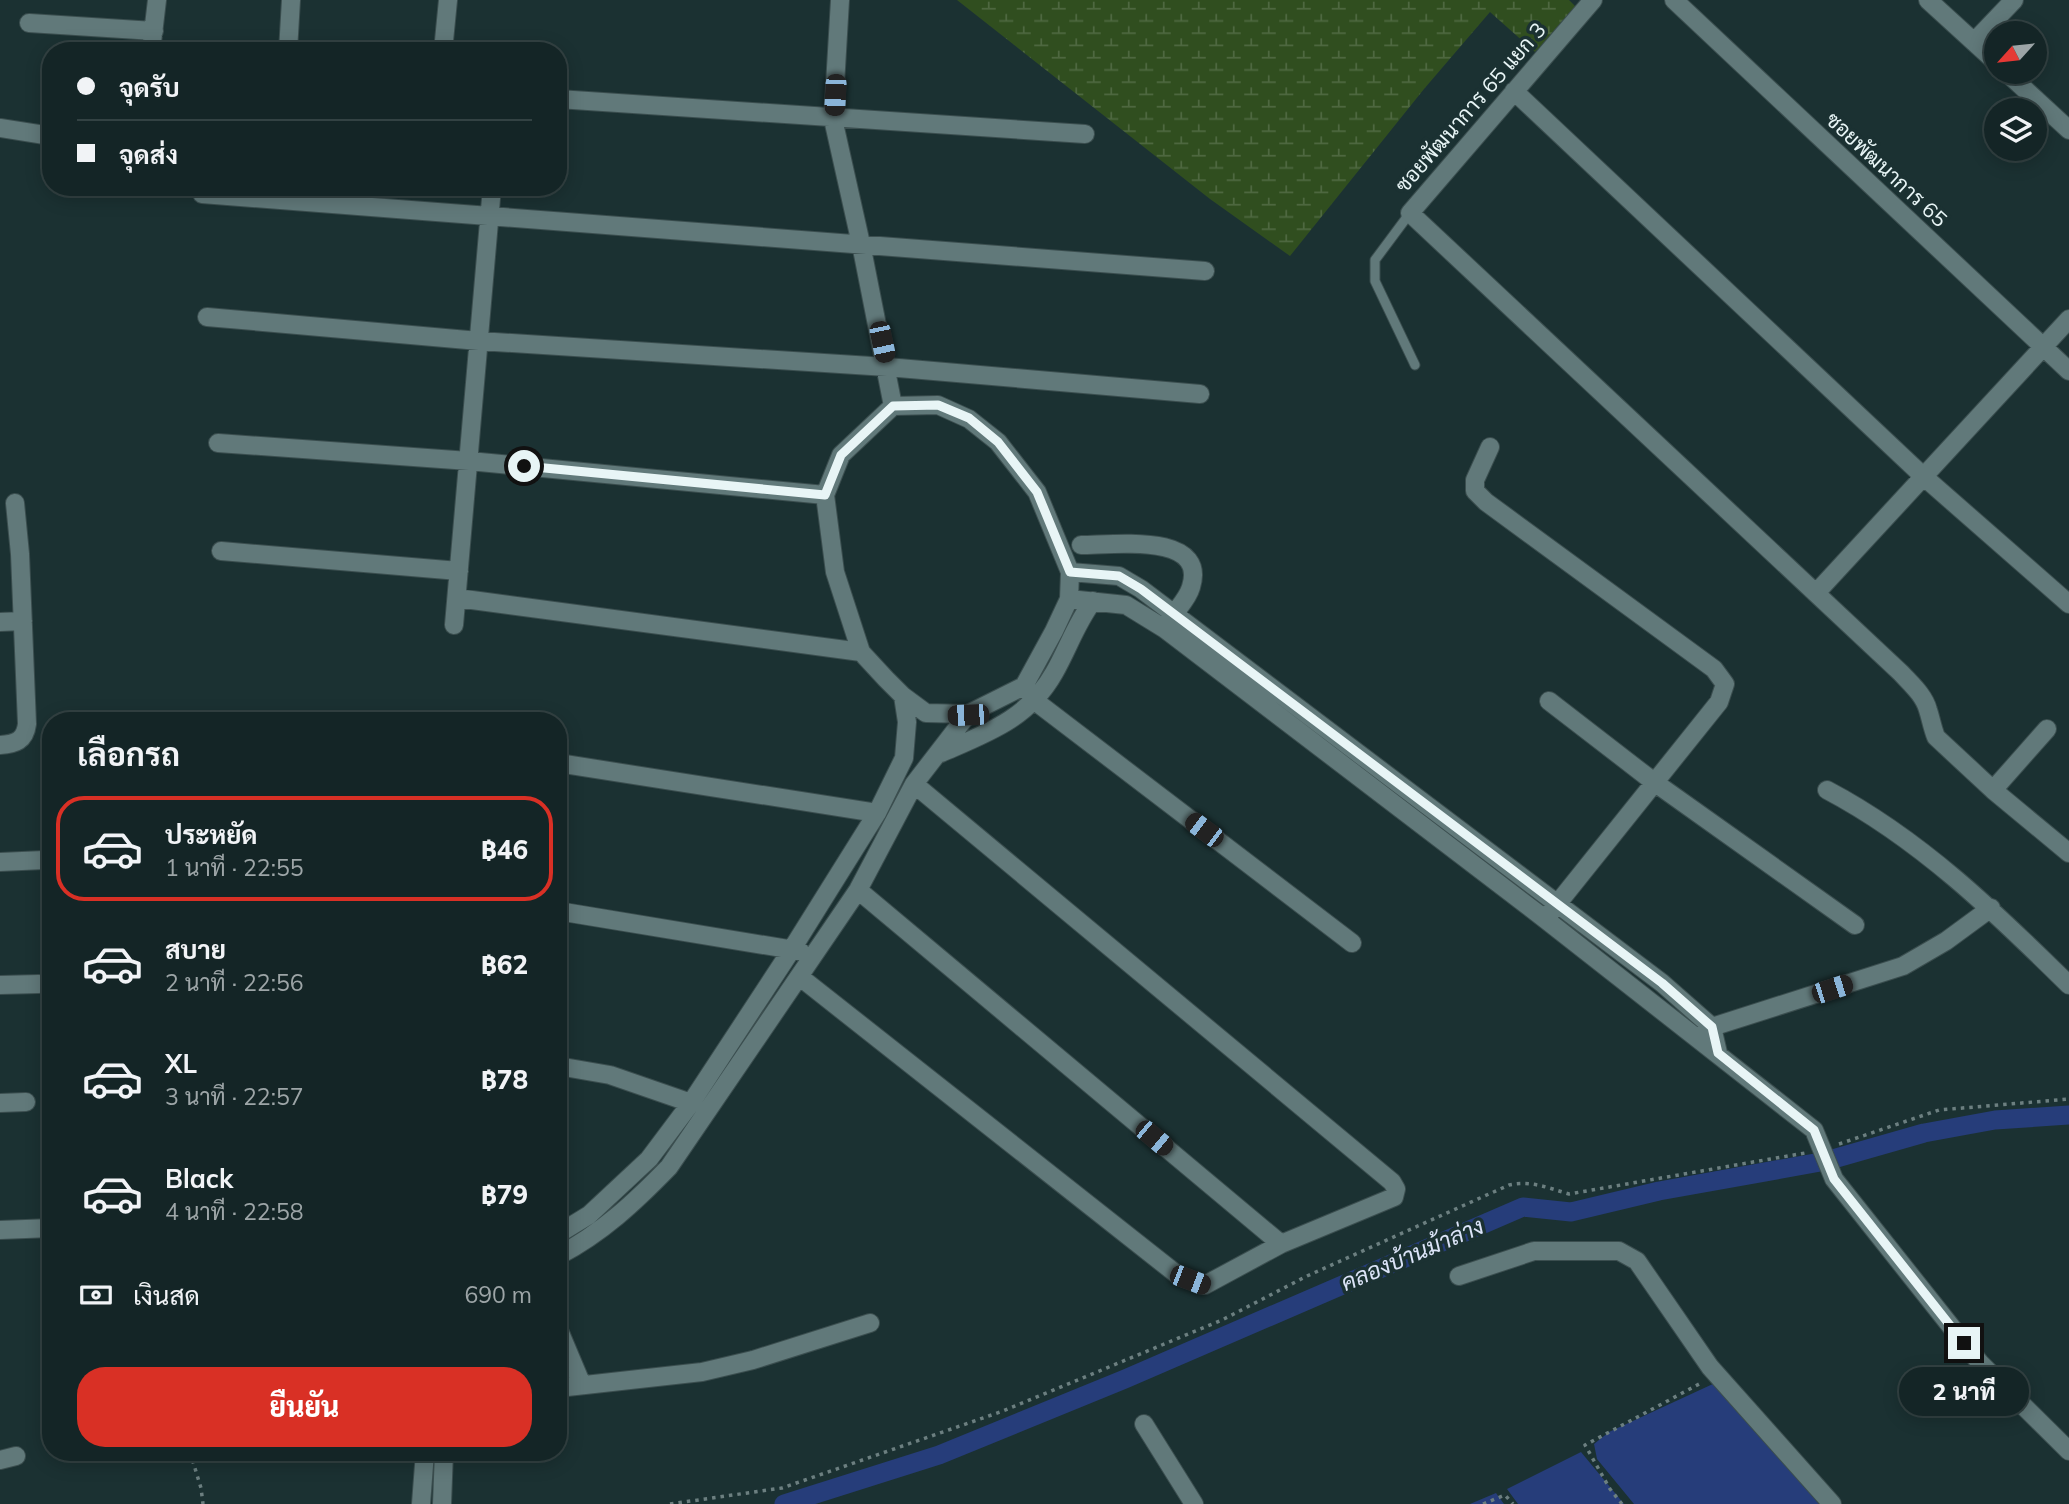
<!DOCTYPE html>
<html lang="th">
<meta charset="utf-8">
<style>
body{margin:0;font-family:Mulish,Sarabun,sans-serif;background:#1d2d2e;color:#f1f3f6;height:100vh;display:flex;flex-direction:column;font-size:26px;white-space:nowrap}
*{box-sizing:border-box;margin:0}
p{font-size:23px;color:#9da5a7}
.icon{flex:none;width:38px;height:38px;fill:none;stroke:currentColor;stroke-width:2;stroke-linecap:round;stroke-linejoin:round}
.map{position:relative;flex:1;overflow:hidden}
.drawer{position:absolute;left:42px;top:712px;width:525px;height:749px;display:flex;flex-direction:column;background:#142526;border-radius:28px;box-shadow:0 4px 18px #0003,0 0 0 2px #334243}
.drawer>*{flex:none}
.banner{position:absolute;left:42px;top:42px;width:525px;height:154px;border-radius:28px;box-shadow:0 4px 18px #0003,0 0 0 2px #334243;display:grid;align-content:center;height:154px;padding:0 35px;background:#142526}
.needle{width:46px;rotate:243deg}
.fabs{position:absolute;left:1984px;top:21px;display:grid;gap:14px}
.fabs a{display:grid;place-items:center;width:63px;height:63px;border-radius:50%;background:#142526;box-shadow:0 4px 18px #0003,0 0 0 2px #334243;font-size:35px}
.end{position:absolute;width:32px;height:32px;margin:-16px;border:9px solid #e8f5f6;background:#111;box-shadow:0 0 0 4px #111}
.from{border-radius:50%}
.bubble{position:absolute;height:49px;border-radius:24px;background:#142526;box-shadow:0 4px 18px #0003,0 0 0 2px #334243;font-size:23px;font-weight:800;line-height:49px;text-align:center}
.car{position:absolute;width:21px;height:42px;margin:-21px -10px;border-radius:9px;box-shadow:0 0 5px 2px #0007;background:linear-gradient(#222 24%,#8ab4d8 0 40%,#222 0 76%,#8ab4d8 0 86%,#222 0)}
.banner b{display:flex;align-items:center;gap:24px;height:66px;font-size:26px}
.banner b+b{border-top:2px solid #334243}
.banner i{width:18px;height:18px;background:#f1f3f6}
ul{padding:0;list-style:none}
li{display:flex;align-items:center;gap:21px;height:105px;margin:0 14px 10px;padding:0 21px;border:4px solid transparent;border-radius:28px}
li div{flex:1}
li b{display:block;font-size:26px}
li em{font-style:normal;font-weight:800}
li.on{border-color:#d93025}
li>.icon{width:63px;height:63px;stroke-width:1.5}
h2{padding:0 35px;font-size:32px;line-height:84px}
.pay{display:flex;align-items:center;gap:18px;height:77px;padding:0 35px;font-size:26px}
.pay p{margin-inline-start:auto}
.button{display:flex;gap:14px;margin-top:auto;padding:14px 35px}
.button a{flex:1;height:80px;border-radius:28px;background:#d93025;color:#fff;font-size:28px;font-weight:800;line-height:80px;text-align:center}
.map>svg:first-child{display:block}
</style>
<div class="map">
<svg width="2069" height="1504" viewBox="0 0 2069 1504">
<defs>
<pattern id="wetland-marsh" width="20" height="14" patternUnits="userSpaceOnUse" patternTransform="scale(1.75)"><rect width="20" height="14" fill="#304e1f"/><path d="M1 5h8M5 5V1M11 12h8M15 12V8" fill="none" stroke="#4e6840"/></pattern>
</defs>
<rect width="100%" height="100%" fill="#1b3132"/>
<path fill="url(#wetland-marsh)" d="M957,0H1569L1577,8L1535,52L1490,12L1424,89L1290,256L1210,199Z"/>
<path fill="#263d7a" d="M1715,1383L1819,1504H1634L1597,1459L1594,1444L1609,1432Z
M1581,1452L1624,1504H1518L1507,1489Z
M1496,1493L1504,1504H1470Z"/>
<g fill="none" stroke-linecap="round" stroke-linejoin="round">
<path stroke="#263d7a" stroke-width="19" d="M784,1504L939,1455L1125,1379L1523,1207L1571,1212L1659,1191L1826,1161L1924,1133L1995,1120L2069,1115"/>
<g stroke="#3b4e4f" stroke-width="11">
<path id="lane" d="M1410,213L1375,260V281L1415,365"/>
</g>
<g stroke="#3b4e4f" stroke-width="20">
<path id="street" d="M840,0L833,119L861,244L893,406
M1593,0L1410,213L1901,673C1911,684 1924,695 1928,710C1931,719 1932,727 1936,737L1993,790L2069,853
M1674,0L2069,371
M1928,0L1997,63
M29,23L154,31
M1974,42L2014,0
M151,51L157,0
M288,51L291,0
M443,51L448,0
M2006,72L2069,130
M1514,91L1923,476L2069,604
M558,99L1085,134
M0,128L51,136
M202,194L1205,271
M207,317L479,341L887,367L1200,394
M938,405L969,419L998,442L1037,492L1070,572L1069,599L1054,631L1024,686L968,714L926,713L903,696L886,679L861,652L835,572L825,495L841,455L893,406Z
M218,443L469,461L825,495
M1490,447L1475,480V491L1486,502L1714,669L1725,684L1719,702L1550,913
M1081,545C1113,545 1208,532 1191,587C1187,601 1175,610 1168,623
M221,551L459,571
M1070,572L1119,576L1141,589L1662,983L1712,1027L1718,1053
M1816,593L2069,319
M457,598L861,652
M1069,599L1126,605L1165,629L1545,919L1814,1130L1834,1179L1980,1363L2069,1451
M0,622L23,621
M454,625L492,187
M1024,686L1035,701L1352,943
M1549,701L1654,782L1855,925
M0,745C15,744 25,741 27,724L20,554L15,503
M941,753C987,733 1028,719 1054,673C1068,649 1076,623 1093,601
M558,763L877,813
M1827,790C1920,839 1995,912 2069,985
M1993,790L2047,729
M0,862L44,860
M858,890L1281,1244
M558,911L800,951
M800,977L1179,1276L1205,1285L1281,1244L1394,1197L1396,1189L1392,1182L914,784
M0,985L39,984
M1703,1033L1712,1027L1903,966L1946,941L1991,908
M558,1066L610,1075L691,1103
M0,1103L26,1102
M0,1230L51,1228
M558,1234L589,1215L649,1159L691,1103L792,949L877,813L904,758L907,722L903,696
M558,1256C602,1233 635,1202 669,1167L858,890L914,784L968,714
M1459,1276L1534,1251H1619L1637,1261L1710,1367L1832,1504
M558,1328L582,1385
M558,1388L702,1372L753,1360L870,1323
M1144,1424L1194,1504
M0,1460L16,1456
M421,1504L425,1452
M442,1504L444,1452"/>
</g>
<path stroke="#6c7f80" stroke-width="3.5" stroke-dasharray="3.5 5" stroke-linecap="butt" d="M1839,1144L1939,1110L2069,1099
M190,1452L201,1488L203,1504
M670,1504L782,1488L1003,1411L1222,1320L1307,1276L1509,1185C1531,1180 1548,1188 1569,1194L1805,1153
M1483,1504L1505,1495L1513,1504
M1622,1504L1610,1489L1585,1445L1703,1382"/>
<use href="#lane" stroke="#61797a" stroke-width="9"/>
<use href="#street" stroke="#61797a" stroke-width="18"/>
</g>
<g fill="none" stroke-linecap="round" stroke-linejoin="round">
<path stroke="#e8f5f6" stroke-width="9" d="M524,466L825,495L841,455L893,406L938,405L969,418L998,442L1037,492L1070,572L1119,576L1141,589L1662,983L1712,1027L1718,1053L1814,1130L1834,1179L1964,1343"/>
</g>
<g text-anchor="middle" dominant-baseline="central" stroke-width="7" stroke-linejoin="round" paint-order="stroke">
<g font-size="21" fill="#e8f5f6" stroke="#1b3132">
<text transform="translate(1470 107) rotate(-49)">ซอยพัฒนาการ 65 แยก 3</text>
<text transform="translate(1887 169) rotate(43)">ซอยพัฒนาการ 65</text>
</g>
<g font-size="23" font-style="italic" fill="#dce4f8" stroke="#1b3132">
<text transform="translate(1412 1254) rotate(-23)">คลองบ้านม้าล่าง</text>
</g>
</g>
</svg>
<div class="fabs">
<a><svg class="needle" viewBox="-14 -14 28 28"><path d="M0-13l5 13h-10z" fill="#e53935"/><path d="M0 13l5-13h-10z" fill="#9da5a7"/></svg></a>
<a><svg class="icon" aria-label="layers" viewBox="0 0 24 24"><path d="M12 4l9 5-9 5-9-5zM3 14l9 5 9-5"/></svg></a>
</div>
<i class="end from" style="left:524px;top:466px"></i>
<i class="end" style="left:1964px;top:1343px"></i>
<div class="bubble" style="left:1899px;top:1367px;width:130px">2 นาที</div>
<i class="car" style="left:835px;top:95px;rotate:183deg"></i>
<i class="car" style="left:882px;top:342px;rotate:168deg"></i>
<i class="car" style="left:968px;top:715px;rotate:268deg"></i>
<i class="car" style="left:1204px;top:830px;rotate:307deg"></i>
<i class="car" style="left:1832px;top:989px;rotate:72deg"></i>
<i class="car" style="left:1154px;top:1138px;rotate:130deg"></i>
<i class="car" style="left:1190px;top:1280px;rotate:111deg"></i>
<div class="banner">
<b><i class="from"></i>จุดรับ</b>
<b><i></i>จุดส่ง</b>
</div>
<section class="drawer">
<h2>เลือกรถ</h2>
<ul>
<li class="on"><svg class="icon" aria-label="car" viewBox="0 0 24 24"><path d="M5 17H2v-5l4-1 3-4h7l3 4 3 1v5h-3M9 17h6M6 11h13"/><circle cx="7" cy="17" r="2"/><circle cx="17" cy="17" r="2"/></svg><div><b>ประหยัด</b><p>1 นาที · 22:55</p></div><em>฿46</em></li>
<li><svg class="icon" aria-label="car" viewBox="0 0 24 24"><path d="M5 17H2v-5l4-1 3-4h7l3 4 3 1v5h-3M9 17h6M6 11h13"/><circle cx="7" cy="17" r="2"/><circle cx="17" cy="17" r="2"/></svg><div><b>สบาย</b><p>2 นาที · 22:56</p></div><em>฿62</em></li>
<li><svg class="icon" aria-label="car" viewBox="0 0 24 24"><path d="M5 17H2v-5l4-1 3-4h7l3 4 3 1v5h-3M9 17h6M6 11h13"/><circle cx="7" cy="17" r="2"/><circle cx="17" cy="17" r="2"/></svg><div><b>XL</b><p>3 นาที · 22:57</p></div><em>฿78</em></li>
<li><svg class="icon" aria-label="car" viewBox="0 0 24 24"><path d="M5 17H2v-5l4-1 3-4h7l3 4 3 1v5h-3M9 17h6M6 11h13"/><circle cx="7" cy="17" r="2"/><circle cx="17" cy="17" r="2"/></svg><div><b>Black</b><p>4 นาที · 22:58</p></div><em>฿79</em></li>
</ul>
<div class="pay"><svg class="icon" aria-label="cash" viewBox="0 0 24 24"><path d="M3 7h18v10H3z"/><circle cx="12" cy="12" r="2"/></svg>เงินสด<p>690 m</p></div>
<div class="button"><a>ยืนยัน</a></div>
</section>
</div>
